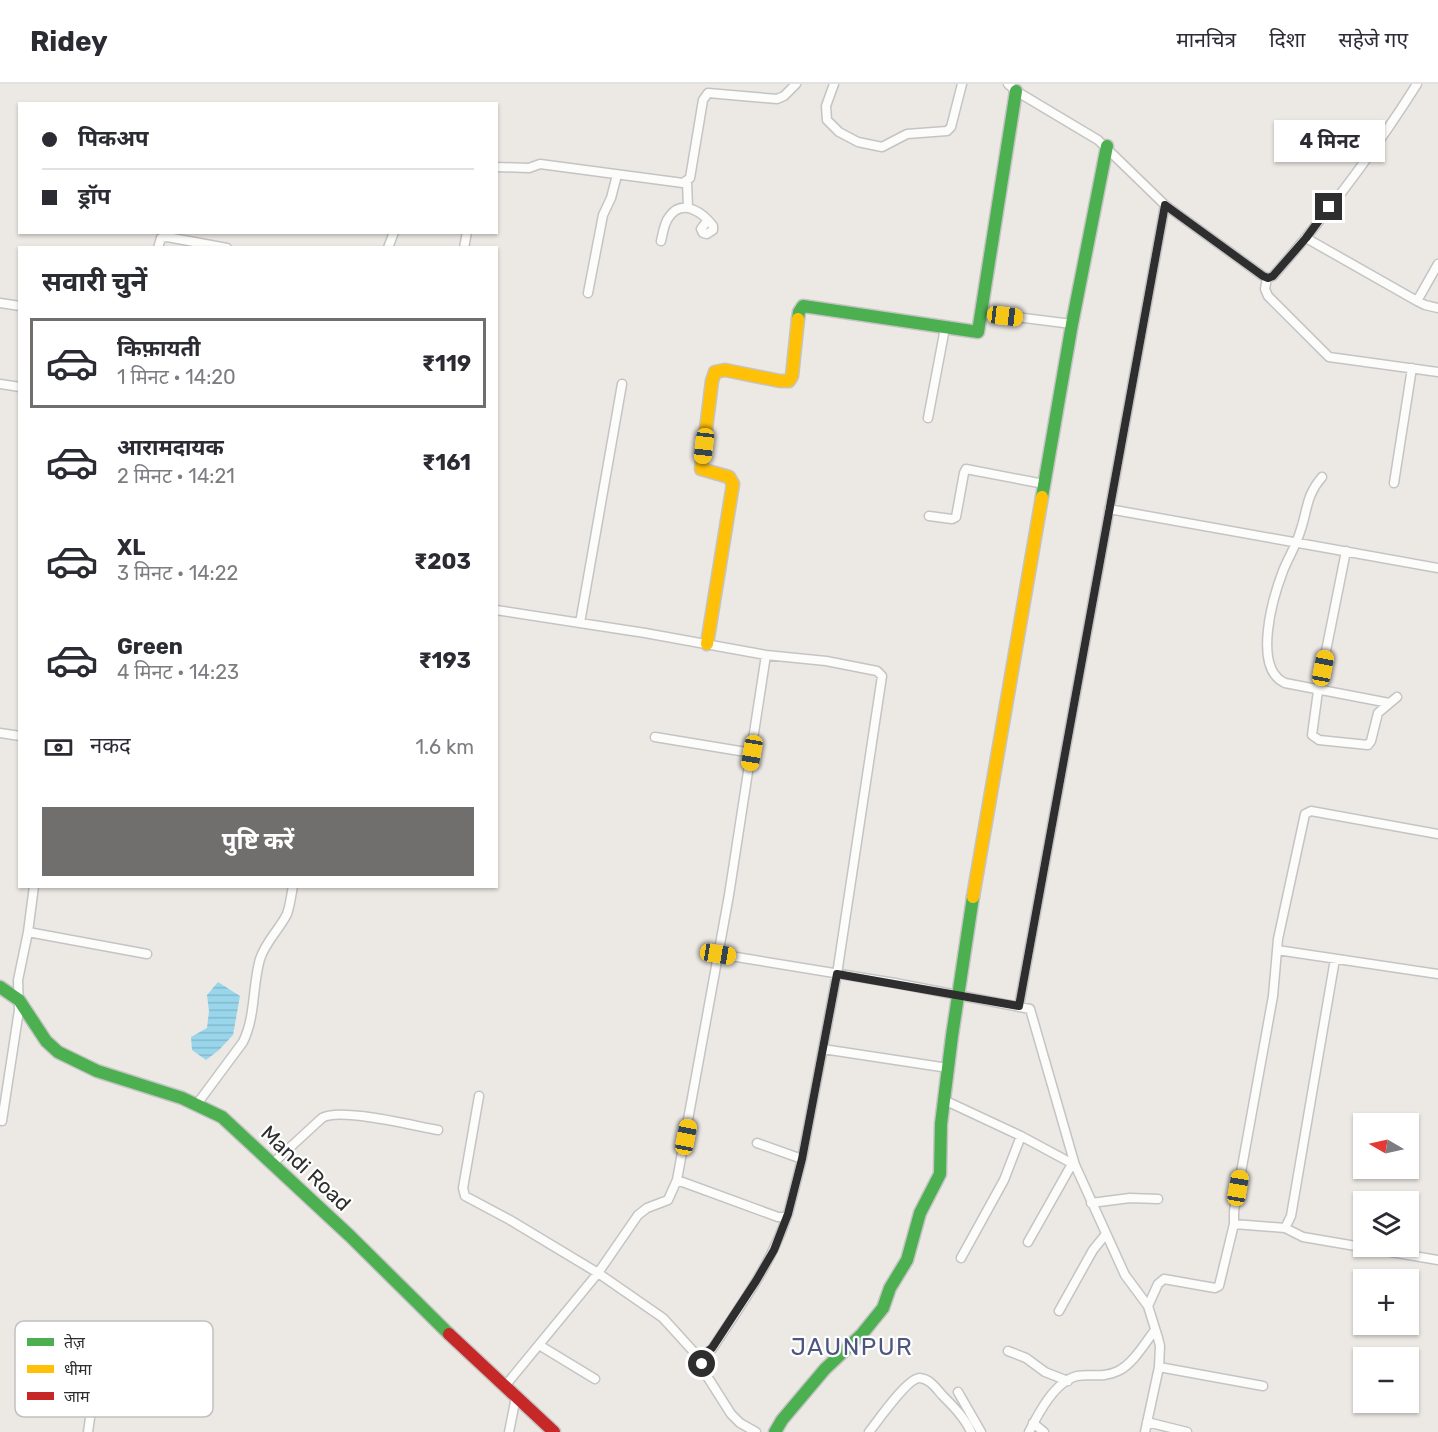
<!DOCTYPE html>
<html lang="hi">
<meta charset="utf-8">
<style>
body{margin:0;font-family:Rubik,"Noto Sans Devanagari",sans-serif;background:#f2f2f3;color:#2b2b33;height:100vh;display:flex;flex-direction:column;font-size:22px;white-space:nowrap}
*{box-sizing:border-box;margin:0}
p{font-size:20px;color:#7c7c81}
.icon{flex:none;width:33px;height:33px;fill:none;stroke:currentColor;stroke-width:2;stroke-linecap:round;stroke-linejoin:round}
.map{position:relative;flex:1;overflow:hidden}
.drawer{position:absolute;left:18px;top:162px;width:480px;height:642px;display:flex;flex-direction:column;background:#fff;border-radius:0px;box-shadow:0 2px 4px #0004}
.drawer>*{flex:none}
.banner{position:absolute;left:18px;top:18px;width:480px;height:132px;border-radius:0px;box-shadow:0 2px 4px #0004;display:grid;align-content:center;height:132px;padding:0 24px;background:#fff}
.needle{width:39px;rotate:279deg}
.tools{position:absolute;left:1353px;top:1029px;display:grid;gap:12px}
.tools a{display:grid;place-items:center;width:66px;height:66px;border-radius:0px;background:#fff;box-shadow:0 2px 4px #0004;font-size:30px}
.end{position:absolute;width:27px;height:27px;margin:-14px;border:8px solid #2e2e2e;background:#fff;box-shadow:0 0 0 3px #fff}
.from{border-radius:50%}
.bubble{position:absolute;height:42px;border-radius:0px;background:#fff;box-shadow:0 2px 4px #0004;font-size:20px;font-weight:700;line-height:42px;text-align:center}
.car{position:absolute;width:18px;height:36px;margin:-18px -9px;border-radius:8px;box-shadow:0 0 4px 2px #0007;background:linear-gradient(#f5c518 24%,#345 0 40%,#f5c518 0 76%,#345 0 86%,#f5c518 0)}
.banner b{display:flex;align-items:center;gap:21px;height:57px;font-size:22px}
.banner b+b{border-top:2px solid #e1e1e2}
.banner i{width:15px;height:15px;background:#2b2b33}
ul{padding:0;list-style:none}
li{display:flex;align-items:center;gap:18px;height:90px;margin:0 12px 9px;padding:0 12px;border:3px solid transparent;border-radius:0px}
li div{flex:1}
li b{display:block;font-size:22px}
li em{font-style:normal;font-weight:700}
li.selected{border-color:#706f6e}
li>.icon{width:54px;height:54px;stroke-width:1.5}
h2{padding:0 24px;font-size:27px;line-height:72px}
.pay{display:flex;align-items:center;gap:15px;height:66px;padding:0 24px;font-size:22px}
.pay p{margin-inline-start:auto}
.primary-button{display:flex;gap:12px;margin-top:auto;padding:12px 24px}
.primary-button a{flex:1;height:69px;border-radius:0px;background:#706f6e;color:#fff;font-size:24px;font-weight:700;line-height:69px;text-align:center}
header{display:flex;align-items:center;gap:36px;box-sizing:border-box;height:84px;padding:0 30px;background:#fff;border-bottom:2px solid #e1e1e2}
header strong{font-size:28px}
nav{display:flex;gap:33px;margin-inline-start:auto;font-size:21px}
.map>svg:first-child{display:block}
</style>
<header>
<strong>Ridey</strong>
<nav><a>मानचित्र</a><a>दिशा</a><a>सहेजे गए</a></nav>
</header>
<div class="map">
<svg width="1438" height="1348" viewBox="0 0 1438 1348">
<defs>
<pattern id="water-rules" width="6" height="5" patternUnits="userSpaceOnUse" patternTransform="scale(1.5)"><rect width="6" height="5" fill="#99d6ec"/><path d="M0 2.5h6" fill="none" stroke="#84b8cb"/></pattern>
</defs>
<rect width="100%" height="100%" fill="#ece8e4"/>
<path fill="url(#water-rules)" d="M218,898L240,912L233,951L219,966L206,976L192,966L191,953L207,944L209,927L207,911Z"/>
<g fill="none" stroke-linecap="round" stroke-linejoin="round">
<g stroke="#c5c4c5" stroke-width="11">
<path id="street" d="M834,0L826,22L827,36L839,48L858,58L882,63L907,50L947,47L951,43L962,0
M1008,0L1016,7L1098,56L1165,121L1263,192L1268,194L1273,192C1326,132 1374,68 1417,0
M496,83L529,84L540,80L683,99L690,94L703,16L708,9L777,15L784,12L796,0
M687,97L688,124
M1306,154L1417,217L1425,221L1438,224
M661,157C663,149 664,139 669,133C683,113 704,130 713,142V146L707,150L703,149L701,145L707,137
M158,164L161,154L167,153L227,164
M388,164L394,148
M464,164L467,148
M1267,194L1265,205L1268,212L1329,273L1438,288
M588,209L603,131L611,114L617,91
M1417,217L1438,180
M0,219L20,222
M983,229L1072,240
M0,300L20,303
M928,334L945,244
M1322,393C1305,413 1308,426 1300,448C1296,462 1288,474 1283,487C1273,513 1252,584 1285,599L1389,619
M1394,399L1412,284
M1109,425L1438,484
M929,432L952,435L956,433L964,389L966,385L1044,400
M1346,467L1318,607L1312,651L1319,656L1368,661L1371,657L1378,629L1397,613
M496,526L645,549L766,571L826,577L877,587L882,592L837,890L802,1075L788,1130L785,1133H778L677,1096
M580,539L622,300
M0,649L20,652
M655,653L752,669
M28,848L147,870
M1277,866L1438,890
M718,870L895,899L1030,925L1075,1081L1125,1191L1148,1222L1158,1254L1160,1262L1159,1283L1145,1348
M1019,922L1165,121
M823,965L948,984
M479,1012L463,1104L465,1112L510,1136L598,1189L663,1234L693,1267C701,1273 705,1270 712,1265C740,1222 771,1181 787,1132
M944,1016L1021,1052L1075,1081
M197,1020L243,958C256,931 252,903 260,875C266,857 279,846 287,830C290,822 291,812 293,802
M2,1037L19,926L18,896L28,848L34,802
M757,1059L802,1075
M272,1080L322,1034C340,1023 414,1042 438,1046
M1091,1119L1130,1114L1158,1115
M1234,1140V1127L1273,912L1278,855L1305,730L1311,727L1438,750
M1285,1144L1291,1132L1335,875
M1028,1158L1072,1080
M961,1174L1004,1096L1021,1052
M1148,1222L1158,1200L1164,1195L1215,1204L1219,1202L1234,1140L1285,1144L1303,1153L1438,1176
M1059,1227L1093,1166L1106,1150
M539,1261L595,1295
M1008,1267L1026,1274L1045,1288L1068,1297
M703,1271L702,1280L705,1289L731,1330L740,1339L756,1348
M1159,1283L1263,1302
M505,1302L598,1189L638,1131L647,1124L668,1116L677,1096L729,811L766,571
M958,1308L981,1348
M1147,1338L1187,1348
M1033,1339L1044,1348
M88,1348L95,1299
M509,1348L516,1313
M869,1348C877,1338 908,1293 920,1294C930,1295 936,1304 942,1311C953,1322 965,1334 971,1348
M1029,1348C1038,1330 1055,1297 1077,1292C1091,1289 1101,1295 1118,1287C1133,1280 1145,1259 1155,1246"/>
</g>
<g stroke="#c5c4c5" stroke-width="15">
<path id="fast" d="M798,235L799,228L803,222L978,248L1016,7
M1042,413L1072,240L1107,62
M0,903L19,916L46,957L58,968L97,987L182,1014L222,1033L350,1152L449,1250
M775,1348L782,1336L825,1285L862,1250L883,1224L890,1204L907,1176L920,1129L940,1090L941,1040L952,952L973,813"/>
</g>
<g stroke="#c5c4c5" stroke-width="15">
<path id="slow" d="M707,560L733,400L729,393L701,385L712,297L715,288L725,286L780,297H789L792,292L798,235
M973,813L1042,413"/>
</g>
<g stroke="#c5c4c5" stroke-width="15">
<path id="jam" d="M449,1250L554,1348"/>
</g>
<use href="#street" stroke="#fcfcfb" stroke-width="8"/>
<use href="#fast" stroke="#4caf50" stroke-width="12"/>
<use href="#slow" stroke="#ffc107" stroke-width="12"/>
<use href="#jam" stroke="#c62828" stroke-width="12"/>
</g>
<g fill="none" stroke-linecap="round" stroke-linejoin="round">
<path stroke="#2e2e2e" stroke-width="8" d="M702,1280L703,1271L712,1264L756,1197L774,1166L788,1130L802,1075L837,890L1019,922L1165,121L1263,192L1268,194L1273,192L1306,154L1329,123"/>
</g>
<g text-anchor="middle" dominant-baseline="central" stroke-width="4.5" stroke-linejoin="round" paint-order="stroke">
<g font-size="21" fill="#2e2e2e" stroke="#fff">
<text transform="translate(306 1084) rotate(43)">Mandi Road</text>
</g>
<g font-size="24" letter-spacing="1.5" fill="#4d5680" stroke="#fff">
<text x="852" y="1263">JAUNPUR</text>
</g>
</g>
<rect x="15" y="1237" width="198" height="96" rx="9" fill="#fff" stroke="#c0c0c0" stroke-width="1.5"/>
<rect x="27" y="1254" width="27" height="8" fill="#4caf50"/>
<rect x="27" y="1281" width="27" height="8" fill="#ffc107"/>
<rect x="27" y="1308" width="27" height="8" fill="#c62828"/>
<g font-size="16" fill="#2e2e2e">
<text x="64" y="1264">तेज़</text>
<text x="64" y="1291">धीमा</text>
<text x="64" y="1318">जाम</text>
</g>
</svg>
<div class="tools">
<a><svg class="needle" viewBox="-14 -14 28 28"><path d="M0-13l5 13h-10z" fill="#e53935"/><path d="M0 13l5-13h-10z" fill="#7c7c81"/></svg></a>
<a><svg class="icon" aria-label="layers" viewBox="0 0 24 24"><path d="M12 4l9 5-9 5-9-5zM3 14l9 5 9-5"/></svg></a>
<a>+</a>
<a>−</a>
</div>
<i class="end from" style="left:702px;top:1280px"></i>
<i class="end" style="left:1329px;top:123px"></i>
<div class="bubble" style="left:1274px;top:36px;width:111px">4 मिनट</div>
<i class="car" style="left:1005px;top:232px;rotate:97deg"></i>
<i class="car" style="left:704px;top:362px;rotate:187deg"></i>
<i class="car" style="left:1323px;top:584px;rotate:11deg"></i>
<i class="car" style="left:752px;top:669px;rotate:190deg"></i>
<i class="car" style="left:718px;top:870px;rotate:99deg"></i>
<i class="car" style="left:686px;top:1053px;rotate:11deg"></i>
<i class="car" style="left:1238px;top:1104px;rotate:10deg"></i>
<div class="banner">
<b><i class="from"></i>पिकअप</b>
<b><i></i>ड्रॉप</b>
</div>
<section class="drawer">
<h2>सवारी चुनें</h2>
<ul>
<li class="selected"><svg class="icon" aria-label="car" viewBox="0 0 24 24"><path d="M5 17H2v-5l4-1 3-4h7l3 4 3 1v5h-3M9 17h6M6 11h13"/><circle cx="7" cy="17" r="2"/><circle cx="17" cy="17" r="2"/></svg><div><b>किफ़ायती</b><p>1 मिनट · 14:20</p></div><em>₹119</em></li>
<li><svg class="icon" aria-label="car" viewBox="0 0 24 24"><path d="M5 17H2v-5l4-1 3-4h7l3 4 3 1v5h-3M9 17h6M6 11h13"/><circle cx="7" cy="17" r="2"/><circle cx="17" cy="17" r="2"/></svg><div><b>आरामदायक</b><p>2 मिनट · 14:21</p></div><em>₹161</em></li>
<li><svg class="icon" aria-label="car" viewBox="0 0 24 24"><path d="M5 17H2v-5l4-1 3-4h7l3 4 3 1v5h-3M9 17h6M6 11h13"/><circle cx="7" cy="17" r="2"/><circle cx="17" cy="17" r="2"/></svg><div><b>XL</b><p>3 मिनट · 14:22</p></div><em>₹203</em></li>
<li><svg class="icon" aria-label="car" viewBox="0 0 24 24"><path d="M5 17H2v-5l4-1 3-4h7l3 4 3 1v5h-3M9 17h6M6 11h13"/><circle cx="7" cy="17" r="2"/><circle cx="17" cy="17" r="2"/></svg><div><b>Green</b><p>4 मिनट · 14:23</p></div><em>₹193</em></li>
</ul>
<div class="pay"><svg class="icon" aria-label="cash" viewBox="0 0 24 24"><path d="M3 7h18v10H3z"/><circle cx="12" cy="12" r="2"/></svg>नकद<p>1.6 km</p></div>
<div class="primary-button"><a>पुष्टि करें</a></div>
</section>
</div>
